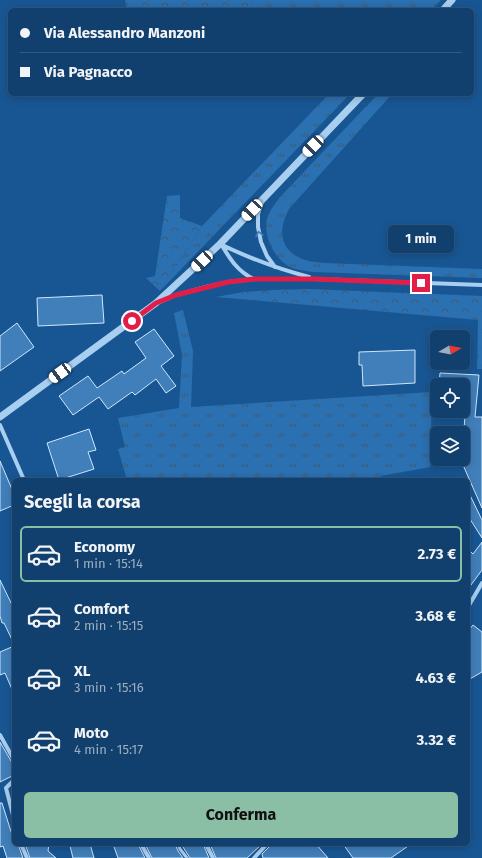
<!DOCTYPE html>
<html lang="it">
<meta charset="utf-8">
<style>
body{margin:0;font-family:"Fira Sans",sans-serif;background:#1b4773;color:#f1f3f6;height:100vh;display:flex;flex-direction:column;font-size:15px;white-space:nowrap}
*{box-sizing:border-box;margin:0}
p{font-size:13px;color:#9cafc2}
.icon{flex:none;width:22px;height:22px;fill:none;stroke:currentColor;stroke-width:2;stroke-linecap:round;stroke-linejoin:round}
.map{position:relative;flex:1;overflow:hidden}
.panel{position:absolute;left:12px;top:478px;width:458px;height:368px;display:flex;flex-direction:column;background:#12406e;border-radius:6px;box-shadow:0 2px 10px #0003,0 0 0 1px #315981}
.panel>*{flex:none}
.hud{position:absolute;left:8px;top:8px;width:466px;height:88px;border-radius:6px;box-shadow:0 2px 10px #0003,0 0 0 1px #315981;display:grid;align-content:center;height:88px;padding:0 12px;background:#12406e}
.needle{width:26px;rotate:80deg}
.buttons{position:absolute;left:430px;top:330px;display:grid;gap:8px}
.buttons a{display:grid;place-items:center;width:40px;height:40px;border-radius:6px;background:#12406e;box-shadow:0 2px 10px #0003,0 0 0 1px #315981;font-size:20px}
.end{position:absolute;width:18px;height:18px;margin:-9px;border:5px solid #e11d48;background:#fff;box-shadow:0 0 0 2px #fff}
.from{border-radius:50%}
.bubble{position:absolute;height:28px;border-radius:6px;background:#12406e;box-shadow:0 2px 10px #0003,0 0 0 1px #315981;font-size:13px;font-weight:700;line-height:28px;text-align:center}
.car{position:absolute;width:12px;height:24px;margin:-12px -6px;border-radius:5px;box-shadow:0 0 3px 1px #0007;background:linear-gradient(#fff 24%,#345 0 40%,#fff 0 76%,#345 0 86%,#fff 0)}
.hud b{display:flex;align-items:center;gap:14px;height:38px;font-size:15px}
.hud b+b{border-top:1px solid #315981}
.hud i{width:10px;height:10px;background:#f1f3f6}
ul{padding:0;list-style:none}
li{display:flex;align-items:center;gap:12px;height:56px;margin:0 8px 6px;padding:0 4px;border:2px solid transparent;border-radius:6px}
li div{flex:1}
li b{display:block;font-size:15px}
li em{font-style:normal;font-weight:700}
li.current{border-color:#8abfa5}
li>.icon{width:36px;height:36px;stroke-width:1.5}
h2{padding:0 12px;font-size:18px;line-height:48px}
.cta{display:flex;gap:8px;margin-top:auto;padding:8px 12px}
.cta a{flex:1;height:46px;border-radius:6px;background:#8abfa5;color:#111;font-size:16px;font-weight:700;line-height:46px;text-align:center}
.map>svg:first-child{display:block}
</style>
<div class="map">
<svg width="482" height="858" viewBox="0 0 482 858">
<defs>
<pattern id="grass-tufts" width="24" height="20" patternUnits="userSpaceOnUse"><rect width="24" height="20" fill="#2b70b1"/><path d="M3 7l-1-3M5 7V3M7 7l1-3M15 17l-1-3M17 17v-4M19 17l1-3" fill="none" stroke="#3f5a74"/></pattern>
<pattern id="forest-crowns" width="20" height="18" patternUnits="userSpaceOnUse"><rect width="20" height="18" fill="#2b70b1"/><path d="M2 6a3 3 0 1 1 6 0M12 15a3 3 0 1 1 6 0" fill="none" stroke="#3f5a74"/></pattern>
</defs>
<rect width="100%" height="100%" fill="#185693"/>
<path fill="url(#grass-tufts)" d="M251,0H441L431,10H253Z
M329,94H350L160,291L202,226Z
M378,94H392L289,209C287,213 285,217 284,221C278,240 287,254 305,260C311,262 318,262 324,263L482,269V278L314,272C306,271 297,270 290,267C274,259 263,235 267,219C269,211 275,204 280,197Z
M183,310L193,351L191,407L432,392L430,467L381,476L382,480H127L118,449L125,447L118,418L179,408L182,355L174,313Z"/>
<path fill="url(#forest-crowns)" d="M125,0H251L253,10H127Z
M180,195V218L202,226L160,291L146,278L155,276L167,196Z
M308,289L482,296V369H477L478,320L216,297L243,292L274,290Z"/>
<path fill="#417fba" stroke="#cfe6fb" d="M102,295L104,323L38,326L37,298Z
M17,323L34,347L0,371V336Z
M154,329L174,356L161,366L176,386L166,393L156,379L135,395L132,392L108,409L99,397L73,415L59,396L88,376L97,388L122,371L124,374L146,358L135,342Z
M415,350V383L363,386L362,365H359V352Z
M440,373L479,375L475,417H482V508L463,465V429H464L467,389H463V385H439Z
M89,429L96,450L88,452L94,469L59,480L47,443Z
M0,461L14,494V505L0,511Z
M468,491L482,520V538L468,516Z
M482,542V570L468,589V549L473,554Z
M0,580L14,609V644L4,623H2L0,616Z
M473,625L482,632V672L468,680V631Z
M14,646V694L5,673L0,675V652Z
M0,742L14,766V775L0,782Z
M0,803H2L14,841V844H18L23,858H7L3,846L0,847Z
M25,844H49L48,851L56,858H30Z
M77,844H90L94,858H73L70,846Z
M113,844H138L145,858H118Z
M145,844H175L178,851L183,858H152Z
M181,844H203L209,858H190Z
M210,844H262L247,858H216Z
M270,844H316L328,858H263L262,854L270,846Z
M343,844H411L391,858H353Z"/>
<g fill="none" stroke-linecap="round" stroke-linejoin="round">
<path stroke="#a8cef0" stroke-width="3" d="M178,844L180,849L187,858"/>
<path stroke="#a8cef0" stroke-width="4" d="M262,202L258,214V227L261,242L267,256L275,267
M220,244C249,258 278,269 309,277
M221,244C230,259 238,272 254,279
M160,302L176,295L206,287L228,282L254,279H315L482,285
M0,425L24,480
M468,607L482,583
M0,735L14,760
M14,780L6,788L14,819
M21,844L27,858
M141,844L149,858
M206,844L213,858
M254,858L267,844"/>
<path stroke="#a8cef0" stroke-width="7" d="M443,10L452,0
M0,417L156,303L220,244L363,94"/>
</g>
<defs><path id="oneway-chevron" d="M-2-3.5L2.5 0L-2 3.5" fill="none" stroke-width="1.6" stroke-linecap="round" stroke-linejoin="round"/></defs>
<use stroke="#437aaf" href="#oneway-chevron" transform="translate(259 234) rotate(-102)"/>
<g fill="none" stroke-linecap="round" stroke-linejoin="round">
<path stroke="#e11d48" stroke-width="5" d="M132,321L156,303L176,295L228,282L254,279H315L421,283"/>
</g>
</svg>
<div class="buttons">
<a><svg class="needle" viewBox="-14 -14 28 28"><path d="M0-13l5 13h-10z" fill="#e53935"/><path d="M0 13l5-13h-10z" fill="#9cafc2"/></svg></a>
<a><svg class="icon" aria-label="locate" viewBox="0 0 24 24"><circle cx="12" cy="12" r="6"/><path d="M12 2v4M12 18v4M2 12h4M18 12h4"/></svg></a>
<a><svg class="icon" aria-label="layers" viewBox="0 0 24 24"><path d="M12 4l9 5-9 5-9-5zM3 14l9 5 9-5"/></svg></a>
</div>
<i class="end from" style="left:132px;top:321px"></i>
<i class="end" style="left:421px;top:283px"></i>
<div class="bubble" style="left:388px;top:225px;width:66px">1 min</div>
<i class="car" style="left:313px;top:146px;rotate:224deg"></i>
<i class="car" style="left:252px;top:210px;rotate:223deg"></i>
<i class="car" style="left:202px;top:261px;rotate:227deg"></i>
<i class="car" style="left:60px;top:373px;rotate:234deg"></i>
<div class="hud">
<b><i class="from"></i>Via Alessandro Manzoni</b>
<b><i></i>Via Pagnacco</b>
</div>
<section class="panel">
<h2>Scegli la corsa</h2>
<ul>
<li class="current"><svg class="icon" aria-label="car" viewBox="0 0 24 24"><path d="M5 17H2v-5l4-1 3-4h7l3 4 3 1v5h-3M9 17h6M6 11h13"/><circle cx="7" cy="17" r="2"/><circle cx="17" cy="17" r="2"/></svg><div><b>Economy</b><p>1 min · 15:14</p></div><em>2.73 €</em></li>
<li><svg class="icon" aria-label="car" viewBox="0 0 24 24"><path d="M5 17H2v-5l4-1 3-4h7l3 4 3 1v5h-3M9 17h6M6 11h13"/><circle cx="7" cy="17" r="2"/><circle cx="17" cy="17" r="2"/></svg><div><b>Comfort</b><p>2 min · 15:15</p></div><em>3.68 €</em></li>
<li><svg class="icon" aria-label="car" viewBox="0 0 24 24"><path d="M5 17H2v-5l4-1 3-4h7l3 4 3 1v5h-3M9 17h6M6 11h13"/><circle cx="7" cy="17" r="2"/><circle cx="17" cy="17" r="2"/></svg><div><b>XL</b><p>3 min · 15:16</p></div><em>4.63 €</em></li>
<li><svg class="icon" aria-label="car" viewBox="0 0 24 24"><path d="M5 17H2v-5l4-1 3-4h7l3 4 3 1v5h-3M9 17h6M6 11h13"/><circle cx="7" cy="17" r="2"/><circle cx="17" cy="17" r="2"/></svg><div><b>Moto</b><p>4 min · 15:17</p></div><em>3.32 €</em></li>
</ul>
<div class="cta"><a>Conferma</a></div>
</section>
</div>
